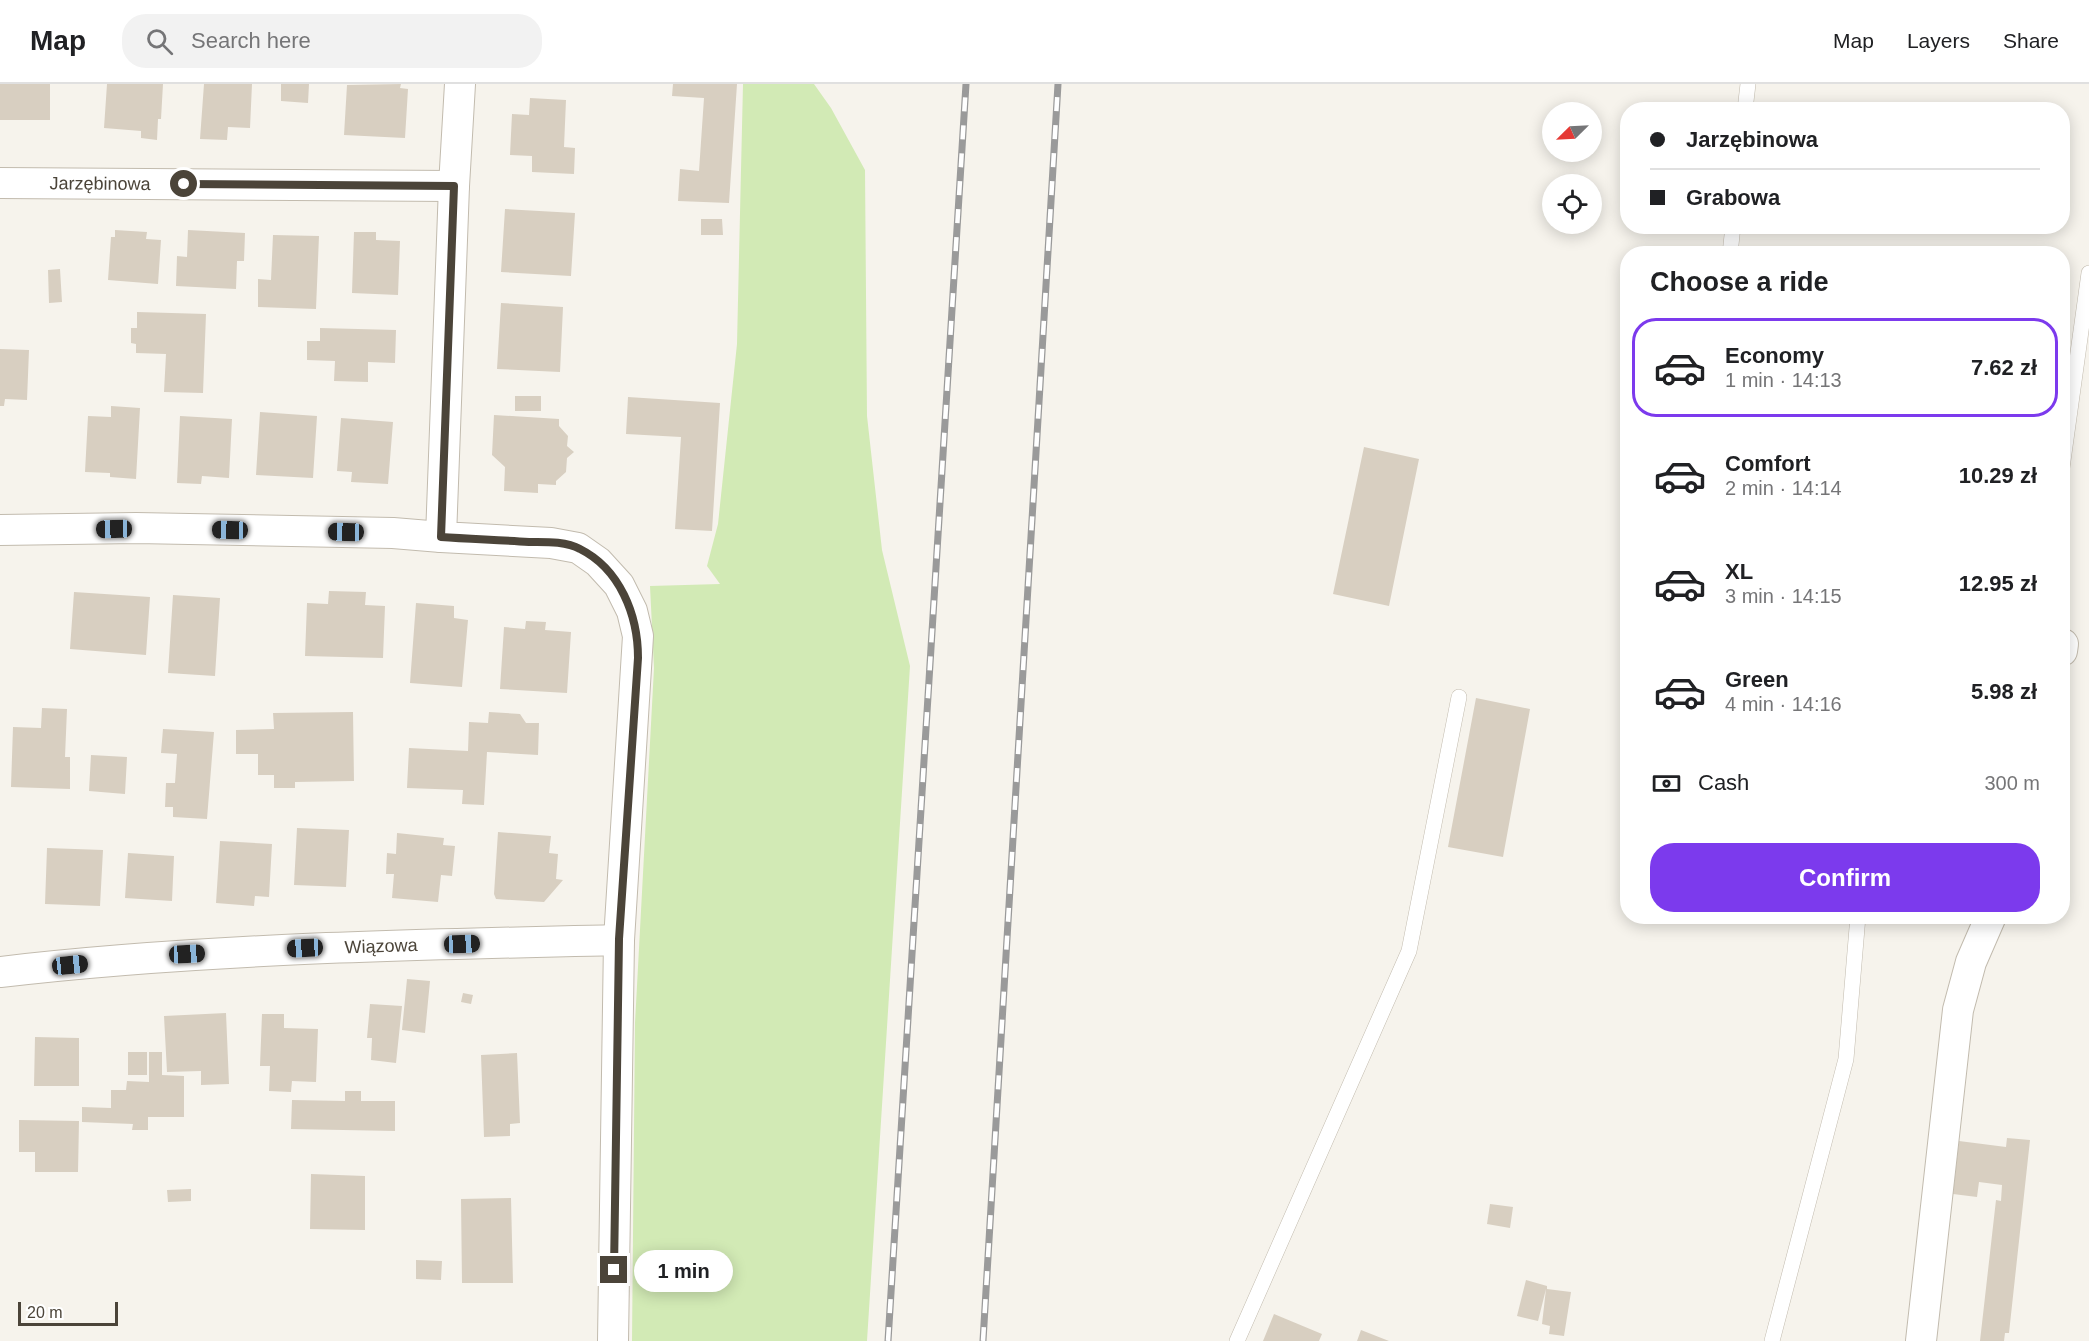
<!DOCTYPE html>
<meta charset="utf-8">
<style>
body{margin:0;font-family:Arial,sans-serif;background:#f2f2f2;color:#202124;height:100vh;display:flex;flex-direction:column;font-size:22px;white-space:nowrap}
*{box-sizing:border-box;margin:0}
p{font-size:20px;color:#757577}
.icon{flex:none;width:33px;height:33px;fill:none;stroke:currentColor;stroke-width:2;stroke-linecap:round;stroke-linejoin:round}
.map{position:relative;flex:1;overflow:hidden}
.details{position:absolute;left:1620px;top:162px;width:450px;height:678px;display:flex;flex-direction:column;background:#fff;border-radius:24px;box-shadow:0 3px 15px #0003}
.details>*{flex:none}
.banner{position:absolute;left:1620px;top:18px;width:450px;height:132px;border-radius:24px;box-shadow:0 3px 15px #0003;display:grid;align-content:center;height:132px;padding:0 30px;background:#fff}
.needle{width:39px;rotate:246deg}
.fabs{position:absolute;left:1542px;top:18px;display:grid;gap:12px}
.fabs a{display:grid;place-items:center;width:60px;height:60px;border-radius:50%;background:#fff;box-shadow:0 3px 15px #0003;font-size:30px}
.scale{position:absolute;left:18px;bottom:15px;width:100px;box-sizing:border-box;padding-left:6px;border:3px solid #4b4439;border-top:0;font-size:16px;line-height:21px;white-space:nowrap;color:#4b4439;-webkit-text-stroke:4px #fff;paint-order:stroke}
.end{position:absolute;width:27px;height:27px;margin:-14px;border:8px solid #4b4439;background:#fff;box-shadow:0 0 0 3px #fff}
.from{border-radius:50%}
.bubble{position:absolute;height:42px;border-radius:21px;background:#fff;box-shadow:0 3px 15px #0003;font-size:20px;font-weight:700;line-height:42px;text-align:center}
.car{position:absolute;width:18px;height:36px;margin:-18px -9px;border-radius:8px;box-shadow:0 0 4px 2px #0007;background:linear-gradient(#222 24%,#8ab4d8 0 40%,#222 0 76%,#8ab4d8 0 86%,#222 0)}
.banner b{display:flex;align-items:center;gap:21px;height:57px;font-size:22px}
.banner b+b{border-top:2px solid #e0e0e0}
.banner i{width:15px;height:15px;background:#202124}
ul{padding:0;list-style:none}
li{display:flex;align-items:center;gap:18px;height:99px;margin:0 12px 9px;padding:0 18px;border:3px solid transparent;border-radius:24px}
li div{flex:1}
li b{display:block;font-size:22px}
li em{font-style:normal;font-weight:700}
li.current{border-color:#7c3aed}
li>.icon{width:54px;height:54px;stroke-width:1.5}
h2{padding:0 30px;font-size:27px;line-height:72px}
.pay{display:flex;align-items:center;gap:15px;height:66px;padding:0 30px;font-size:22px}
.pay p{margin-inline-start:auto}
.button{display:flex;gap:12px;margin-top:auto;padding:12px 30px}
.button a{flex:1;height:69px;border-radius:24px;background:#7c3aed;color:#fff;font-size:24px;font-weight:700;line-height:69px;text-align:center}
header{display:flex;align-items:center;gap:36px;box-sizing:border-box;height:84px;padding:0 30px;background:#fff;border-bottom:2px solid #e0e0e0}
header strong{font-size:28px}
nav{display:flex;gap:33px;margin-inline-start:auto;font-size:21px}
.search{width:420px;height:54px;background:#f2f2f2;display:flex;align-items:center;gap:15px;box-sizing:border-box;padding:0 21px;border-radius:24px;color:#757577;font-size:22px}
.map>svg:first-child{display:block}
</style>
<header>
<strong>Map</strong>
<div class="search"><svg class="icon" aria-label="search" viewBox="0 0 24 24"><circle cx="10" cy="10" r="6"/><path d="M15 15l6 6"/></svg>Search here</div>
<nav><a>Map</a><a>Layers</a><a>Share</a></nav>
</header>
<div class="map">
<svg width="2089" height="1257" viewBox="0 0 2089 1257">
<rect width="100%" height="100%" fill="#f6f3ec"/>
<path fill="#d2eab5" d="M743,0H814L831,24L865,86L867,332L882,466L910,582L867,1257H632L635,939L654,584L650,502L720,500L707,482L718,440L737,260Z"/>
<path fill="#d8cfc1" d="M0,0H50V36H0Z
M107,0H163L161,35H158L157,56L141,54V47L104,44Z
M204,0H252L250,44L228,43L227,56L200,55Z
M281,0H309L308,19L281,17Z
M401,0L400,4L408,5L405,54L344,51L347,1Z
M673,0H737L729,119L678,117L680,85L699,87L704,14L672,12Z
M530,14L566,16L564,63L575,64L574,90L532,88V72L510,71L512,30L529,31Z
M505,125L575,129L571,192L501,188Z
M701,135H722L723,151H701Z
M115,146L147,148L146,155L161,156L158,200L108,196L111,153H115Z
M188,146L245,149L244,177H237L236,205L176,202L177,172L187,173Z
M354,148H376V156L400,157L398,211L352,209Z
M273,151L319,152L316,225L258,223V195L271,196Z
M60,185L62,218L49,219L48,186Z
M501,219L563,223L560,288L497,285Z
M137,228L206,230L203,309L164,308L166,270L136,269V260L131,259V244H137Z
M320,244L396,246L395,279L368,278V298L334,297L335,277L307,276V257H320Z
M0,265L29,266L27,316L5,315L4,322H0Z
M515,312H541V327H515Z
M628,313L720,319L712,447L675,445L681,353L626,350Z
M111,322L140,324L136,395L110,393V389L85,388L88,332L111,333Z
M260,328L317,332L313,394L256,391Z
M494,331L559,335V342L568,352L567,362L574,368L567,374L566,388L556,397V401L538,400V409L504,407L505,383L492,371Z
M180,332L232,335L229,394L202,392L201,400L177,399Z
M341,334L393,338L388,400L351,398L352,388L337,387Z
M1364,363L1419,375L1389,522L1333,510Z
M329,507L366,508L365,521L385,522L383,574L305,572L307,519L328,520Z
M74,508L150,513L146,571L70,565Z
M173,511L220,514L215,592L168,589Z
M416,519L454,522V534L468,536L462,603L410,599Z
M526,537L546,538L545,546L571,548L567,609L500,605L504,543L525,545Z
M1476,614L1530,625L1503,773L1448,763Z
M42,624L67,625L65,673H70V705L11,703L13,643L41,644Z
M353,628L354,697L295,698V704H274V691H258V670H236V646L274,645L273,629Z
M489,628L520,630L526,639H539L538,671L487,668L484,721L462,720L463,706L407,704L409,664L468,667L469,638L488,639Z
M163,645L214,648L207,735L173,733V723H165L166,699H175L177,670L161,669Z
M91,671L127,673L125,710L89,707Z
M297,744L349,746L346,803L294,801Z
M498,748L551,752L549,769L558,770L556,795L563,796L544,818L496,815L494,810Z
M397,749L444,754L443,761L455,762L452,792L441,791L438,818L392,814L394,790H386L387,769L396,770Z
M220,757L272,760L269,813L255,812L254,822L216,819Z
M47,764L103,766L100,822L45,820Z
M128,769L174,772L172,817L125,814Z
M407,895L430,897L425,949L402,946Z
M463,909L473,911L471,920L461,918Z
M370,920L402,922L396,979L371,976L372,954H367Z
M226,929L229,1000L201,1001V987L167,988L164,932Z
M262,930H284V944L318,945L316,998L292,997L291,1008L269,1007L270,982H260Z
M35,953L79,954V1002H34Z
M128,968H147V991H128Z
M149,968H162V991L184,992V1033H148V1046H132L133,1040L82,1038V1023L111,1024V1006H126L127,997L149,998Z
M517,969L520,1039L510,1040V1052L484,1053L481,971Z
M345,1007H361V1017H395V1047L291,1045L292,1016L345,1017Z
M19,1036L79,1037L78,1088H35V1068H19Z
M2007,1054L2030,1056L2009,1249H2005L2004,1257H1980L1996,1116L2001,1117L2002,1101L1979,1098L1977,1113L1953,1110L1959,1057L2006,1063Z
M311,1090L365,1092V1146L310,1145Z
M191,1105V1117L168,1118L167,1106Z
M511,1114L513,1199H462L461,1115Z
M1490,1120L1513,1123L1510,1144L1487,1140Z
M416,1176L442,1177L441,1196L416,1195Z
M1526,1196L1547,1202V1205L1571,1208L1564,1252L1549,1250L1550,1242L1542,1240L1546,1205L1538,1237L1517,1232Z
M1274,1230L1322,1250L1319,1257H1263Z
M1361,1246L1389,1257H1357Z"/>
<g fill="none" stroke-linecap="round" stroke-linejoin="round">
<g stroke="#c2bbae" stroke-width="16">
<path id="service" d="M1745,26L1748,0
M1730,170L1733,142
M2062,384L2089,189
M1237,1257L1409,867L1459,613
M1772,1257L1846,975L1858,832"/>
</g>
<g stroke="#c2bbae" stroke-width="32">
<g id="minor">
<path d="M460,0L454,102L441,453L551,459L578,464L598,478L619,501L632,527L638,552L619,856L613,1257"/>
<path id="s1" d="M0,99L454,102"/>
<path d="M0,446L136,444L393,449L441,453"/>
<path d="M2062,567L2063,560"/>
<path id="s2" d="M0,888C206,864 412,861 619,856"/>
<path d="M1921,1257L1958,926L1971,878L1991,832"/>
</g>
</g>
<use href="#service" stroke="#fff" stroke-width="15"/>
<use href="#minor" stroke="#fff" stroke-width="30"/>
<g stroke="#9a9a9a" stroke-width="7">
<path id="rail" d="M888,1257L966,0
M983,1257L1058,0"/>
</g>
<use href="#rail" stroke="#fff" stroke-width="4.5" stroke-dasharray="14" stroke-linecap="butt"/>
</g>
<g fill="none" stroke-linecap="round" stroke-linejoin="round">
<path stroke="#4b4439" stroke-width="8" d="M184,100L454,102L441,453C470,455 500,456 529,458C545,458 566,457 580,465C620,485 638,531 638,574L619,855L614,1186"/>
</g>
<g text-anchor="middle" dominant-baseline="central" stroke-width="4.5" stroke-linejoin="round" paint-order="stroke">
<g font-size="18" fill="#4b4439" stroke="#fff">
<text stroke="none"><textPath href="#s1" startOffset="100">Jarzębinowa</textPath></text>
<text stroke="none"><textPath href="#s2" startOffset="382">Wiązowa</textPath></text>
</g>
</g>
</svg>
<div class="fabs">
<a><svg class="needle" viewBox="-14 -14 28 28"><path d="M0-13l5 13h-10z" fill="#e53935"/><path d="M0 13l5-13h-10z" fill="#757577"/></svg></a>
<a><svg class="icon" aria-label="locate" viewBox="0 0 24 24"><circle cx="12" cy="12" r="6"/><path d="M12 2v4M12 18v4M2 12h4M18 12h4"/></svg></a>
</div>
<div class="scale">20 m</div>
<i class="end from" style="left:184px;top:100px"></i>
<i class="end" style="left:614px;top:1186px"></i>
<div class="bubble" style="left:634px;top:1166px;width:99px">1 min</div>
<i class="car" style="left:114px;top:445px;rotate:269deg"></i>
<i class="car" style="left:230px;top:446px;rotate:271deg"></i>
<i class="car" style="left:346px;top:448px;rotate:271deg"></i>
<i class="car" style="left:462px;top:860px;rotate:88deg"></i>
<i class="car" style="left:305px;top:864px;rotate:267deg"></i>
<i class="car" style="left:187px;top:870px;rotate:87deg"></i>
<i class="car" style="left:70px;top:881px;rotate:84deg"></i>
<div class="banner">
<b><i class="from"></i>Jarzębinowa</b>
<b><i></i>Grabowa</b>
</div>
<section class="details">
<h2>Choose a ride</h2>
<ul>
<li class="current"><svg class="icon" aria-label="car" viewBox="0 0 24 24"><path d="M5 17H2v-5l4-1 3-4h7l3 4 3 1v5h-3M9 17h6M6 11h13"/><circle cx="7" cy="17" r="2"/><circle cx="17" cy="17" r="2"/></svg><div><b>Economy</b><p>1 min · 14:13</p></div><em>7.62 zł</em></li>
<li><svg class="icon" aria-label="car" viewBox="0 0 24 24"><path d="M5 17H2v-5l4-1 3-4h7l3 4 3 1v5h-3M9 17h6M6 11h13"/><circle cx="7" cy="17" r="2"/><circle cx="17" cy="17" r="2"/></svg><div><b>Comfort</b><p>2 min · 14:14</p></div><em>10.29 zł</em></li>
<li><svg class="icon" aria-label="car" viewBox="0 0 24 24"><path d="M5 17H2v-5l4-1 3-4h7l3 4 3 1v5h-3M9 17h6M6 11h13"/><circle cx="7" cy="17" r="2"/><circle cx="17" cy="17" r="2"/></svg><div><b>XL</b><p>3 min · 14:15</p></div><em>12.95 zł</em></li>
<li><svg class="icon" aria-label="car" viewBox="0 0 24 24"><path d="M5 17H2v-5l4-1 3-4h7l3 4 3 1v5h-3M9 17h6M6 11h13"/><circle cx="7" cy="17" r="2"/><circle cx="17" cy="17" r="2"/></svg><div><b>Green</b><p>4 min · 14:16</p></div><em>5.98 zł</em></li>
</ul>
<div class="pay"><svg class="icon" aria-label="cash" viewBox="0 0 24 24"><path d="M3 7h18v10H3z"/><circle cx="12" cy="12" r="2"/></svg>Cash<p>300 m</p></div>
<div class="button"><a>Confirm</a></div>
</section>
</div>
